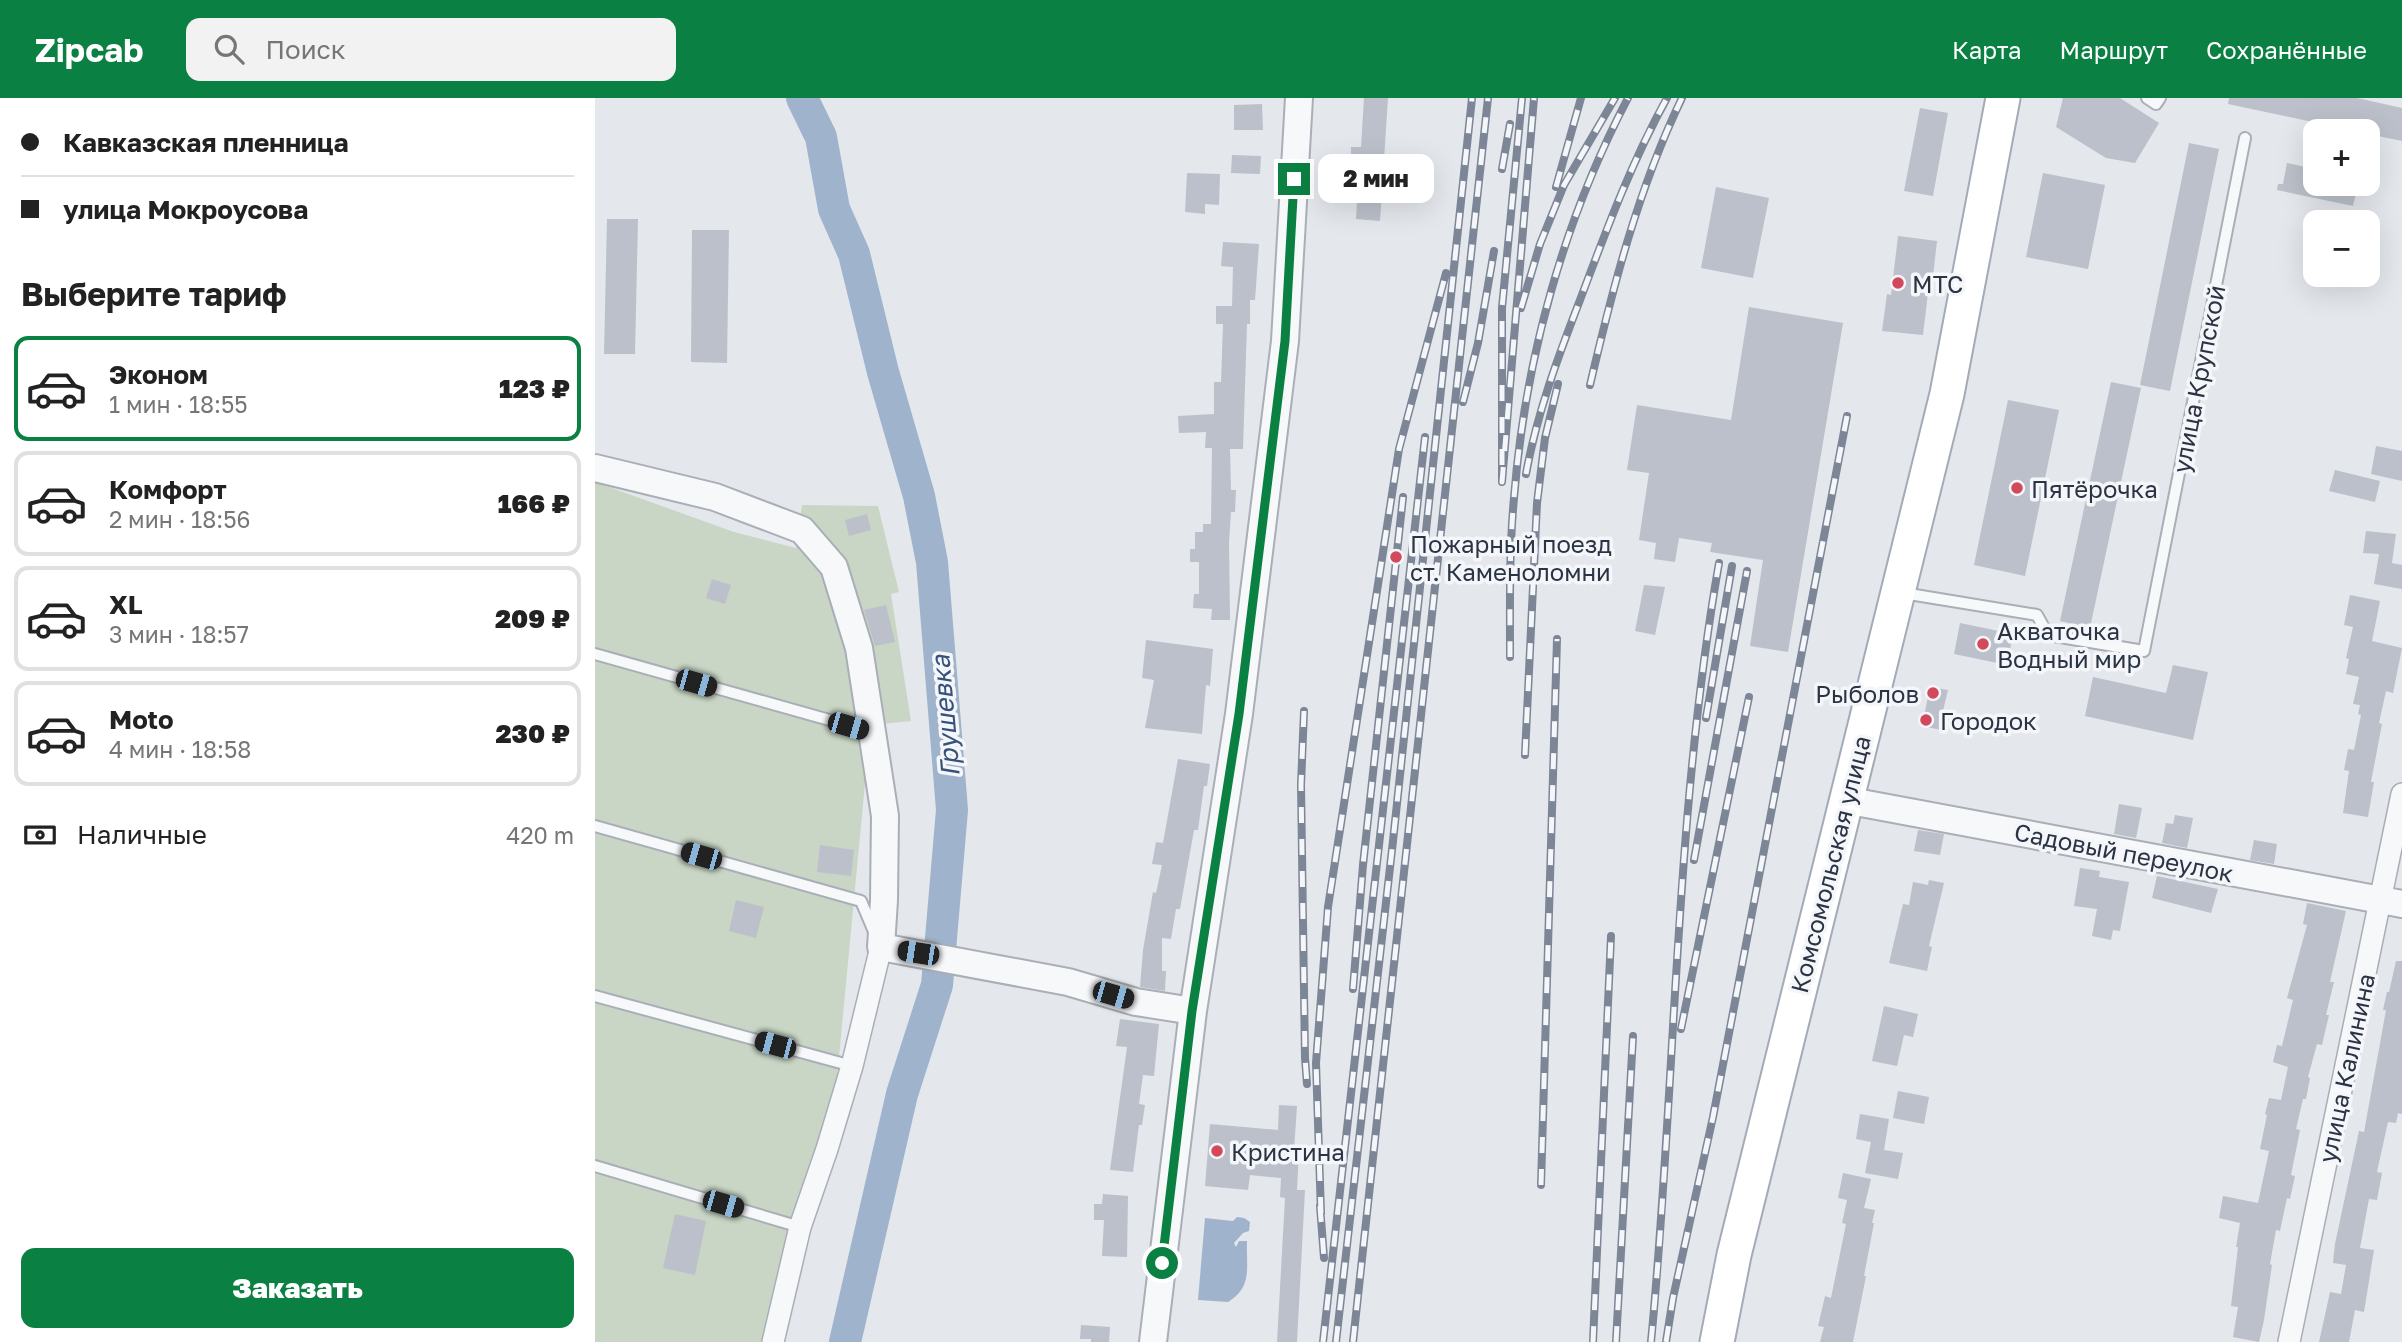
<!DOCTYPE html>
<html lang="ru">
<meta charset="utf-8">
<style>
body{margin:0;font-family:"Golos Text",sans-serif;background:#f2f2f2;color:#222;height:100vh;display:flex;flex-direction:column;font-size:26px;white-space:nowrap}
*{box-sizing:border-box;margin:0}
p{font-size:23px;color:#767676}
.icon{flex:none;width:38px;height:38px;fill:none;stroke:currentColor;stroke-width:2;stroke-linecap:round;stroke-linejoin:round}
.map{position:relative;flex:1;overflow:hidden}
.sheet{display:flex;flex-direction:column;background:#fff;width:595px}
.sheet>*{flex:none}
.top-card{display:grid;align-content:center;height:154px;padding:0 21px;background:#fff}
.controls{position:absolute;left:1708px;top:21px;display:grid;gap:14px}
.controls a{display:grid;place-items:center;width:77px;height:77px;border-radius:14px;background:#fff;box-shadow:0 7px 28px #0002;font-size:35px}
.end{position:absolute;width:32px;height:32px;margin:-16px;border:9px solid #0b8043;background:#fff;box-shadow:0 0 0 4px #fff}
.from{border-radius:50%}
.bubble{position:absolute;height:49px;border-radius:14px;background:#fff;box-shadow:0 7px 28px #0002;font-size:23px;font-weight:800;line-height:49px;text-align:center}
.car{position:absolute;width:21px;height:42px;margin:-21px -10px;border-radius:9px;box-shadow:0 0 5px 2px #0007;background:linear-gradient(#222 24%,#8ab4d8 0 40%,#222 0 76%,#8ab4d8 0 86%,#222 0)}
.top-card b{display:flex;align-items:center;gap:24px;height:66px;font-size:26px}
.top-card b+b{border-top:2px solid #e0e0e0}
.top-card i{width:18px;height:18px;background:#222}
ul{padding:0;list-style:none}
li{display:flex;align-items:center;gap:21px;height:105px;margin:0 14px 10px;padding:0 7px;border:4px solid #e0e0e0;border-radius:14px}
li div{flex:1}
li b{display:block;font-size:26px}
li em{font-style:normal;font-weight:800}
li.on{border-color:#0b8043}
li>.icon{width:63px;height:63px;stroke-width:1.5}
h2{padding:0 21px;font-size:32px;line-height:84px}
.pay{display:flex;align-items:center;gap:18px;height:77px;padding:0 21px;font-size:26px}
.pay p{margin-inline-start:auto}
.cta{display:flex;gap:14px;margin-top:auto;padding:14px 21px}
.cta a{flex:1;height:80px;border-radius:14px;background:#0b8043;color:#fff;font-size:28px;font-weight:800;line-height:80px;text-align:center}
header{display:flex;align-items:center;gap:42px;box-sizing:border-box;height:98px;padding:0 35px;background:#0b8043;color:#fff}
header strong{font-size:33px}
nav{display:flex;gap:38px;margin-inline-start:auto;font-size:24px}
.search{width:490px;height:63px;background:#f2f2f2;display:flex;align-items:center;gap:18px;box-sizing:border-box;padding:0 24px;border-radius:14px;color:#767676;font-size:26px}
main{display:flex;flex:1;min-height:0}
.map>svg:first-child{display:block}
</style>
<header>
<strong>Zipcab</strong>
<div class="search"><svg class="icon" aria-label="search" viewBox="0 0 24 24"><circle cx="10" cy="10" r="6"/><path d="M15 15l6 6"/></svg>Поиск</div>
<nav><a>Карта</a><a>Маршрут</a><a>Сохранённые</a></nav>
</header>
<main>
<section class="sheet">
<div class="top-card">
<b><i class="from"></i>Кавказская пленница</b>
<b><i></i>улица Мокроусова</b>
</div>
<h2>Выберите тариф</h2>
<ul>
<li class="on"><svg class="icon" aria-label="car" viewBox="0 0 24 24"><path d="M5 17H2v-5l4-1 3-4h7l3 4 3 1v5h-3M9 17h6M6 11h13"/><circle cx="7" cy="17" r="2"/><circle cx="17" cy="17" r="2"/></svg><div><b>Эконом</b><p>1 мин · 18:55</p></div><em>123 ₽</em></li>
<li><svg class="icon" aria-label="car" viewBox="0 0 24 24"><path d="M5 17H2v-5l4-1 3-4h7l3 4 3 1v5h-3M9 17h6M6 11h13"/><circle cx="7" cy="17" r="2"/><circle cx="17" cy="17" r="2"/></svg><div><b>Комфорт</b><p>2 мин · 18:56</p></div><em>166 ₽</em></li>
<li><svg class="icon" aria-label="car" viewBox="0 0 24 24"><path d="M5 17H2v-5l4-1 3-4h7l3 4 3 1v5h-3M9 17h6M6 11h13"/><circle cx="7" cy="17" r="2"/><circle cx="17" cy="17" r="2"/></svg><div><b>XL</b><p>3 мин · 18:57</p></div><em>209 ₽</em></li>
<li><svg class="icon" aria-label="car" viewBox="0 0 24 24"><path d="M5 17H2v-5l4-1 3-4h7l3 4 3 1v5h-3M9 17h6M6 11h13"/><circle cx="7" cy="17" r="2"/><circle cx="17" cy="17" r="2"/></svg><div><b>Moto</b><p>4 мин · 18:58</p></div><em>230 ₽</em></li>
</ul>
<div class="pay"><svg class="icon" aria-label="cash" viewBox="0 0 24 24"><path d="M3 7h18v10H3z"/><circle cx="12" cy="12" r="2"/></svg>Наличные<p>420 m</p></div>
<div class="cta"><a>Заказать</a></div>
</section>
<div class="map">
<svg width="1807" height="1244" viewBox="0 0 1807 1244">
<rect width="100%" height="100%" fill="#e4e7ec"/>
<path fill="#c9d6c5" d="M0,384L139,434L201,450L207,407L283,408L304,494L296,496L316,623L267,628L273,654L242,980L173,1244H0Z"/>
<path fill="#9fb4cc" d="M642,1119L649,1120L655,1124L654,1133L648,1135L639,1145L641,1149L644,1143H652C651,1169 658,1189 633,1204L603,1202L610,1120L638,1123Z"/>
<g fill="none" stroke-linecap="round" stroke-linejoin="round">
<path stroke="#9fb4cc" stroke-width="32" d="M207,0L226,39L239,111L259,156L288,274L324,398L337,464L357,712L342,887L307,996L250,1244"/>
</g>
<path fill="#bbc0ca" d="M769,0H793L785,123L761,121L763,86L736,84L738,60L756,61V49H766Z
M1468,0H1525L1564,25L1540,65L1511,60L1461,29Z
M1634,0H1762L1807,10V43L1773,36V33H1760L1633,6Z
M667,6L668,32H639V7Z
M1325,10L1353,15L1338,98L1309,93Z
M1594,45L1624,51L1575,293L1545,287Z
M637,57L666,58L665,76L636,75Z
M1692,65L1720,71V86H1763L1758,108L1682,92L1683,86H1688Z
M592,75L625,76L624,107L610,106V116L590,114Z
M1448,75L1510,87L1493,171L1431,159Z
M1121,89L1174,100L1158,180L1106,170Z
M12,121H43L40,256H9Z
M97,132H134L132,265L96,264Z
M1303,138L1342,143L1336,196L1333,195L1328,237L1287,233L1292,196L1296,197Z
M628,144L664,146L660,202H655V226H652L648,351H635L636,392H641L640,414H636L634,445L635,522H616L617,511L598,510L599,496H604V464H595V451H600V434H608V426H616L617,350H610L611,334L584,335L583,318L619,316V284H626L628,226H621V208H637L638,169L626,168Z
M1154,209L1248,225L1193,554L1155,548L1168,462L1115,454L1117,445L1084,440L1080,464L1059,461L1061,445L1044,442L1054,375L1032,372L1042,307L1136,322Z
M1516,284L1546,290L1495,530L1465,523Z
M1413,302L1464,312L1430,478L1379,467Z
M1781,348L1807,353V383L1776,376Z
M1740,372L1785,383L1780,404L1734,393Z
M272,416L276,432L254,438L250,422Z
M1771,433L1801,436L1797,465L1807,467V491L1779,486L1784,456L1768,455Z
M117,481L136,487L130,506L111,500Z
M1049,487L1070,489L1060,537L1040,533Z
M1755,497L1785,503L1777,543L1807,550L1798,595L1791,593L1784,625L1787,626L1776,684H1779L1773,719L1748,715L1754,673L1749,672L1753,651L1759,652L1766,617L1763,616L1765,607L1758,606L1764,579L1751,576L1754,561L1751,560L1758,529L1749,527Z
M291,507L300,544L280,548L269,512Z
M1365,525L1418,536L1412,567L1359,556Z
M551,542L618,551L615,588L611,587L607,636L550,630L559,582L547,580Z
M1578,567L1613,574L1598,642L1490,618L1498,579L1571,595Z
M1335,589L1353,592L1347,617L1354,619L1351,633L1327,628Z
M583,661L615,666L612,688H609L603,732H599L585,811H581L576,841L567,840V873H571L570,893L545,889L548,852L558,794L561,795L567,767L557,766L561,744L568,745Z
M1524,706L1547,710L1541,740L1519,736Z
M1580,717L1598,720L1592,750L1567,745L1571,725L1578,726Z
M1323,732L1349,736L1345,757L1319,753Z
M1659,742L1682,746L1679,766L1655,762Z
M225,747L259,752L256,778L222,774Z
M1485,770L1505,773L1504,779L1534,784L1525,833L1518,832L1516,842L1497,838L1502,811L1479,808Z
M1562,778L1623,791L1616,815L1557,800Z
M1334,782L1349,785L1334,848L1337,849L1332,873L1294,865L1308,806L1314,807L1318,784L1333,787Z
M141,802L169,809L161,840L134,833Z
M1712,805L1751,813L1735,884H1739L1731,917H1734L1727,947L1722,946L1713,979L1715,980L1711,1001H1708L1701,1031L1705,1032L1696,1077L1700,1078L1695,1101L1692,1100L1685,1133L1681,1132L1675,1166L1677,1167L1669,1222L1664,1244L1638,1239L1643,1209L1636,1208L1643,1149H1641L1645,1125L1624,1120L1628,1098L1663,1105L1674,1053L1665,1051L1672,1017L1670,1016L1674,1000L1686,1002L1693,969L1678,964L1682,947L1687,948L1698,902L1692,900L1712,827L1708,826Z
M1801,863H1807V1016L1803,1015L1801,1025L1793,1024L1782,1074L1787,1075L1782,1102L1774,1101L1765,1150L1779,1152L1769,1214L1760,1212L1754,1244H1724L1735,1194L1746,1196L1751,1167L1738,1165L1740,1146L1764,1033L1769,1034L1791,912H1788L1792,894H1794Z
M1289,908L1323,916L1318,939L1309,937L1302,968L1277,963Z
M525,921L564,926L559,978L548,977L544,1006L550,1007L547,1027H544L538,1074L515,1072L532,949L521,948Z
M1303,993L1334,999L1329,1026L1298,1020Z
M684,1007L702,1008L699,1052H704L702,1092H710L702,1244H682L690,1100L685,1099L686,1080L655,1077L653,1092L610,1088L615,1026L683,1032Z
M1265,1016L1294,1021L1289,1052L1308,1055L1303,1081L1270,1075L1276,1044L1261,1041Z
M1248,1075L1276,1081L1269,1110L1280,1112L1277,1125H1279L1269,1178H1271L1258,1244H1225L1229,1229L1223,1228L1230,1198L1236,1200L1251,1126L1247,1125L1252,1102L1243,1100Z
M508,1096L533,1098L532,1159L507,1158L509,1122H499V1106H507Z
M80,1116L111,1123L100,1177L68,1170Z
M486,1227L515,1229L514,1244H496V1241H485Z"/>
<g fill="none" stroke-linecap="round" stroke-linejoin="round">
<g stroke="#a9aeb7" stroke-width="14">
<path id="service" d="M1552,0L1561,6L1565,0
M1308,495L1442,517L1453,537L1549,553L1650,40
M0,556L277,634
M0,728L266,803L280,836
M0,898L257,968
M0,1068L205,1129"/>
</g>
<g stroke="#a9aeb7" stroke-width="24">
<path id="minor" d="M178,1244L205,1129L232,1051L257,968L286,849
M1694,1244L1807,696"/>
</g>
<g stroke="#a9aeb7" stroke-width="30">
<path id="tertiary" d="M0,370L120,399L207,432L239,469L264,550L290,718L289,802L286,849L473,884L541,904L598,913
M1250,702L1807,806
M558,1244L598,913L644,616L690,243L704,0"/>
</g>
<g stroke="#a3abb8" stroke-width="37">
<path id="primary" d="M1122,1244L1139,1157L1352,296L1408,0"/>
</g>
<use href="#service" stroke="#f7f8fa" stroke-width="10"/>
<use href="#minor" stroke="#f7f8fa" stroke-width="21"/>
<use href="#tertiary" stroke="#f7f8fa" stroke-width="26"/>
<use href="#primary" stroke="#fff" stroke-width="33"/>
<g stroke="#7d8696" stroke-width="8">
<path id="rail" d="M927,0L907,210V384L939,0
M907,71L915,26
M961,89L986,0
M926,210L945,146L969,87L1020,0
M995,287C1018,189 1043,91 1087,0
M868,304L883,245L899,153
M931,376C942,315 963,259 985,202C1011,133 1036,65 1072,0
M915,559C915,507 914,453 919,400C930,261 968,124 1033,0
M709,613L706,687L710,960L712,986
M1111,620L1137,468
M930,657L942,405L950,340L963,286
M1099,762L1152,473
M758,891L768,767L808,399
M1086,931L1154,599
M946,1087L962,541
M725,1108L729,1160
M726,1115L721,965L733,809L804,351L851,175
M728,1244L830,339
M741,1244L798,743L877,0
M758,1244L893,0
M998,1244L1016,838
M1021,1244L1038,938
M1056,1244C1081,985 1079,722 1124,465
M1071,1244L1078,1200L1118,1019L1252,318"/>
</g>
<use href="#rail" stroke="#f4f6f9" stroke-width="5" stroke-dasharray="16" stroke-linecap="butt"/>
</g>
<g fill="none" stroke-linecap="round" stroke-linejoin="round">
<path stroke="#0b8043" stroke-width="9" d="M567,1165L597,913L644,616L690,243L699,81"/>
</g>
<g fill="#d1495b" stroke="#f4f6f9" stroke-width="2.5">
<circle cx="1303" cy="185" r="7"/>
<circle cx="1422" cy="390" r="7"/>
<circle cx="801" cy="459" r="7"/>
<circle cx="1388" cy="546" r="7"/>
<circle cx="1338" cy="595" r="7"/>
<circle cx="1331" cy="622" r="7"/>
<circle cx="622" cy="1053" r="7"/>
</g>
<g text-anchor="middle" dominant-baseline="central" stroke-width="7" stroke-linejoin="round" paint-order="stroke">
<g font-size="24" fill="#2b3445" stroke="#f4f6f9" text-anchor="start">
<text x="1317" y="185">МТС</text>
<text x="1436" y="390">Пятёрочка</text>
<text x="815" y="445">Пожарный поезд<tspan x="815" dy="28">ст. Каменоломни</tspan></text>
<text x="1402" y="532">Акваточка<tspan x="1402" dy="28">Водный мир</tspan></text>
<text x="1324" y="595" text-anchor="end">Рыболов</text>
<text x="1345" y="622">Городок</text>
<text x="636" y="1053">Кристина</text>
</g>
<g font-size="24" fill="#2b3445" stroke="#f4f6f9">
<text transform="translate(1603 281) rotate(-79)">улица Крупской</text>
<text transform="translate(1529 754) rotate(11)">Садовый переулок</text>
<text transform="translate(1235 766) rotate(-76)">Комсомольская улица</text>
<text transform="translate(1751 970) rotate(-78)">улица Калинина</text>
</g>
<g font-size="26" font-style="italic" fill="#34527a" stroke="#f4f6f9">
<text transform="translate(350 618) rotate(-95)">Грушевка</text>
</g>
</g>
</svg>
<div class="controls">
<a>+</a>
<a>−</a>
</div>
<i class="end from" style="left:567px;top:1165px"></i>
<i class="end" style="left:699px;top:81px"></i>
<div class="bubble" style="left:723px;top:56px;width:116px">2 мин</div>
<i class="car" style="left:101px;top:585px;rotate:106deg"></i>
<i class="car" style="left:253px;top:628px;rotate:106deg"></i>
<i class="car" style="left:106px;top:758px;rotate:286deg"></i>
<i class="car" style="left:323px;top:855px;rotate:279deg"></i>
<i class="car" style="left:518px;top:897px;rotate:106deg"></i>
<i class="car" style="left:180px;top:947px;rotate:285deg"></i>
<i class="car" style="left:128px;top:1106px;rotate:106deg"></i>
</div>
</main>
